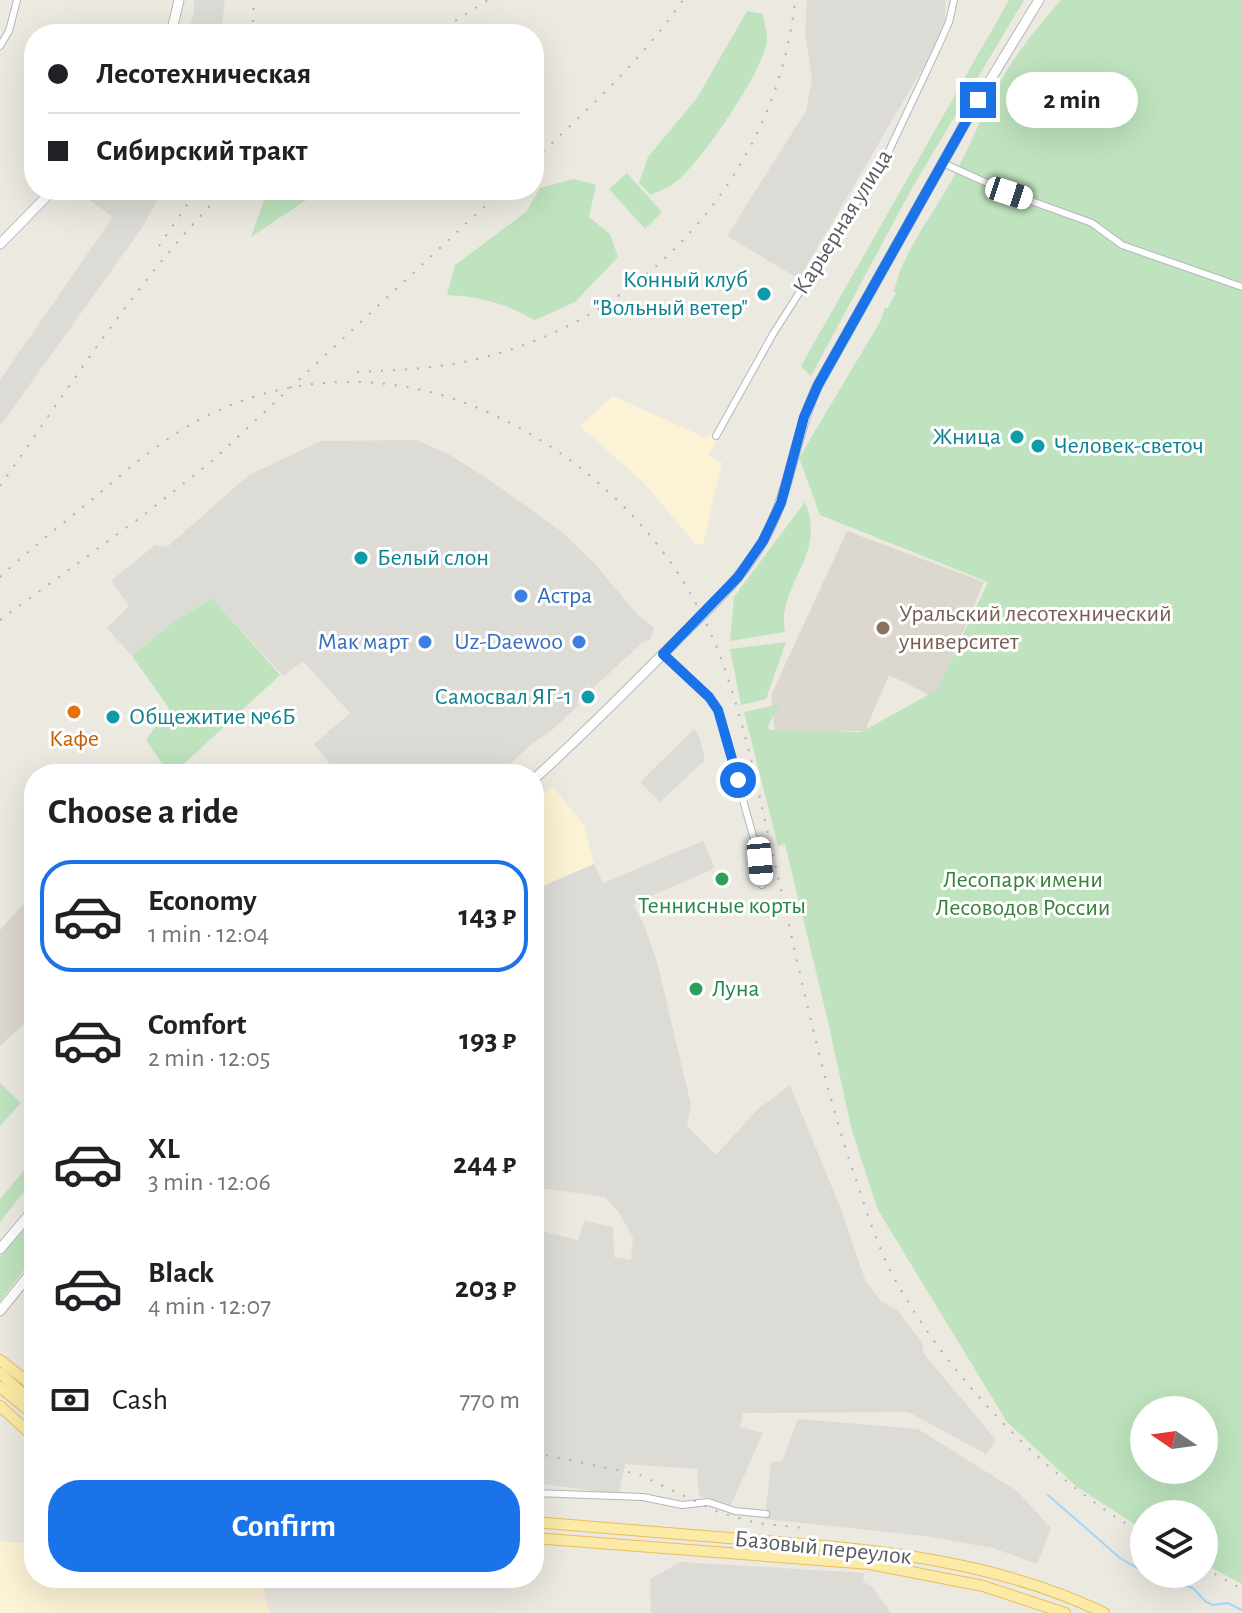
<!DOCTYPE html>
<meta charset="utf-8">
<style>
body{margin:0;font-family:"Alegreya Sans",sans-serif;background:#f6f6f6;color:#202124;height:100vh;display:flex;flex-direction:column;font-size:30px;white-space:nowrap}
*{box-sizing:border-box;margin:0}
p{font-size:26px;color:#757577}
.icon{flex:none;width:44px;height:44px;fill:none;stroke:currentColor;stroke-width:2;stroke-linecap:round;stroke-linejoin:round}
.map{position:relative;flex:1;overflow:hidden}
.panel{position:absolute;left:24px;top:764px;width:520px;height:824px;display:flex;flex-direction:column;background:#fff;border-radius:32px;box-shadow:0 8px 32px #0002}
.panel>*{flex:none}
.top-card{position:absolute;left:24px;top:24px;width:520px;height:176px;border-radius:32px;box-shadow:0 8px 32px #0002;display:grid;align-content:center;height:176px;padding:0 24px;background:#fff}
.needle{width:52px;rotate:283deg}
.fabs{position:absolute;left:1130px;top:1396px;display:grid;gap:16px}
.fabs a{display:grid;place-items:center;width:88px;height:88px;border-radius:50%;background:#fff;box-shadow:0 8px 32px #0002;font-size:40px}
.end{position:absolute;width:36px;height:36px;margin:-18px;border:10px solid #1a73e8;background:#fff;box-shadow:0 0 0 4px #fff}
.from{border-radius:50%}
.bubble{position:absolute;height:56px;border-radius:28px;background:#fff;box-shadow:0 8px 32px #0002;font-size:26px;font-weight:700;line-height:56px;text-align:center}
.car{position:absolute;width:24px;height:48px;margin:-24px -12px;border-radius:10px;box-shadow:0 0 6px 2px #0007;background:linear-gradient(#fff 24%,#345 0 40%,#fff 0 76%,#345 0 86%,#fff 0)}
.top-card b{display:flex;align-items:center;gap:28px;height:76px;font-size:30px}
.top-card b+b{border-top:2px solid #e0e0e0}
.top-card i{width:20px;height:20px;background:#202124}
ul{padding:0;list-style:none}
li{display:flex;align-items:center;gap:24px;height:112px;margin:0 16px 12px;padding:0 8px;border:4px solid transparent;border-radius:32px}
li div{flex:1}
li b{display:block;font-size:30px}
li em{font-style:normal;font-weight:700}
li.current{border-color:#1a73e8}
li>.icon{width:72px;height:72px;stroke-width:1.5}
h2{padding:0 24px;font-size:36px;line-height:96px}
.pay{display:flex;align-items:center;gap:20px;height:88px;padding:0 24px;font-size:30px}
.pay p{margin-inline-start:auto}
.cta{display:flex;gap:16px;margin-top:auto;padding:16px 24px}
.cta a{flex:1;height:92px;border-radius:32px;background:#1a73e8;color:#fff;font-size:32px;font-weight:700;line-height:92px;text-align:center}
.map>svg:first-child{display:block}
</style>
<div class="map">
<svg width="1242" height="1613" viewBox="0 0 1242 1613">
<rect width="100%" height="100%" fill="#ece9e1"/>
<path fill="#fcf2d5" d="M613,396L704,437L714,433L719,438L708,455L714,460L722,462L703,544L696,545L644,483L580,426Z
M553,786L584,826L594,864L534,890V804Z
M0,1541L34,1544V1578H187L262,1585L270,1613H0Z"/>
<path fill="#dddbd5" d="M194,0H225L221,34H188L194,12Z
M807,0H945V23L936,46L799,279L727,236L806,111L812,79L805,34Z
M80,190H163L142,228L0,426V380L113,217L79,193Z
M417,440L450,455L488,479L562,532L596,565L635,612L654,628L650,640L643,642L577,703L579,705L551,731L533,743L499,774H338L314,744L350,713L303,661L283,676L212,598L172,623L132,656L107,628L129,606L111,581L155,545L167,547L249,475L321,441Z
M694,729L699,735L705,760L660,802L640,782Z
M703,841L715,868L633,904L645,927L657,962L691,1105L687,1126L716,1155L757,1110L790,1085L840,1207L866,1282L882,1302L897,1310L922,1343L924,1354L996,1440L986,1454L908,1412L743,1413L740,1427L763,1433L731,1505L699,1496L697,1469L625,1464L619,1494L534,1483V1229L578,1240L584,1221L613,1227L614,1257L631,1260L633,1237L618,1211L604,1197L534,1187V890L594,864L603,883Z
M798,1419L918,1429L1017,1491L1051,1528L1037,1564L993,1548L925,1536L765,1519L771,1462L782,1461Z
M681,1562L864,1573L863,1582L872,1586L891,1613H651L650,1579Z"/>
<path fill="#dcd8cf" d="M847,531L984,582L935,698L889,675L865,731L775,732L771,695Z
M34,892V1015L0,1046V930Z"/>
<path fill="#bee3be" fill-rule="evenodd" d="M1009,0H1024L912,188L811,376L801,366Z
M1061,0H1242V1584L1204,1564V1514H1144V1530L1077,1487L1007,1422L878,1210L852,1131L826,1013L785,844L778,846L744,712L780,704L768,726L769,730L861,732L937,690L988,582L820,515L799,458L880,322L885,308H888L896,293L894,291C904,249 933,215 953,178C976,134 993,87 1022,48C1034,31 1048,15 1061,0ZM1144,1410H1204V1470H1144Z
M747,11L763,14C764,22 767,31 767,39C767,66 698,168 673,184C667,189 658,191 651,195L639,183L648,157L697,98Z
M627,173L662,212L645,229L609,189Z
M574,179L596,185L589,217L610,234L618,257L575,302L535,320C506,304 480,296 447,295L455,265L526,212L540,188Z
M275,190H321L251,237L264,200Z
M805,502C828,556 776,584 785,632L730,641L734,597Z
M212,598L280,675L173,774H169L146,740L169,708L132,656L172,623Z
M786,642L766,699L741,705L730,649Z
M0,1083L21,1103L0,1126Z
M34,1158V1179L0,1222V1199Z
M34,1225V1257L0,1301V1257L26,1226Z"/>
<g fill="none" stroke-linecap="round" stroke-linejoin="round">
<path stroke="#a1d6fb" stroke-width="2" d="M1048,1495L1120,1558L1144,1572
M1148,1574L1193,1588L1206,1602L1213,1605L1228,1603L1242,1610"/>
<g stroke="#b3b7bb" stroke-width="8">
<path id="street" d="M0,46L9,31L17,0
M943,163L1009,193L1092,223L1122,245L1242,287
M716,436L773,334L887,155L937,49L949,22L954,0
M663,654L709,697L718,710L760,861L762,885
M534,1493L643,1497L682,1505L708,1502L735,1511L766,1514"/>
</g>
<g stroke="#b4b8bd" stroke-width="11">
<path id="secondary" d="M171,34L179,0
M0,244L53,190
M534,779C583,735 628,689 675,642C706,611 741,580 763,541C791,492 794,435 818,385L978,100L1039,0
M0,1249L34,1209
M0,1311L34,1269"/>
</g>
<g stroke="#eabe5b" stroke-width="12">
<path id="primary" d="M0,1360L34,1387
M0,1373L34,1404
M0,1387L34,1415
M0,1406L34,1437
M534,1522C607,1528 680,1534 753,1540C873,1549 995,1560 1104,1613
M534,1538L870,1564L983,1586L1065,1613"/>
</g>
<use href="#street" stroke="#fff" stroke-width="6"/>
<use href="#secondary" stroke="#fff" stroke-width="9"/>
<use href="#primary" stroke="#fbeba6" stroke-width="10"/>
<path stroke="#b0b1b1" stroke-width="2" stroke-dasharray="2 10" stroke-linecap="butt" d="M252,34L254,0
M435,34L488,0
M534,160C588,109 641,61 683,0
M159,246L197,190
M357,372C402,370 446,368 489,356C652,313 778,168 795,0
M0,486C71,385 138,278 225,190
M0,577C28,551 58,527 88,503C122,474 156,444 195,422C275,378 368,370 454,399C577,441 682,543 724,667C744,724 757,784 770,843C797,955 818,1069 855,1177C866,1210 877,1245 893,1276C946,1374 1046,1480 1144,1534
M0,620L141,517L211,462L502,190
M534,1453L638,1474L720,1513L757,1523L804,1528
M1204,1568L1242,1589"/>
</g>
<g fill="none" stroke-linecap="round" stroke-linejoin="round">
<path stroke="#1a73e8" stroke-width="10" d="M738,780L718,710L709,697L663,654L738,577L763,541L781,503L804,417L818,385L978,100"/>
</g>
<g fill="#0f9aa8" stroke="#fff" stroke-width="3">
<circle cx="764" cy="294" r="8"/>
<circle cx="1017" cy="437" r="8"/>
<circle cx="1038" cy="446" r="8"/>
<circle cx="361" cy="558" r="8"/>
<circle cx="588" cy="697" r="8"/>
<circle cx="113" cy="717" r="8"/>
</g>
<g fill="#3f7fe0" stroke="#fff" stroke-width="3">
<circle cx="521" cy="596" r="8"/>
<circle cx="425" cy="642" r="8"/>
<circle cx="579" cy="642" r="8"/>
</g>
<circle fill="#8d6e63" stroke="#fff" stroke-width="3" cx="883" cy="628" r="8"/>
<circle fill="#e8710a" stroke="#fff" stroke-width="3" cx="74" cy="712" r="8"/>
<g fill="#2e9e5b" stroke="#fff" stroke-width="3">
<circle cx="722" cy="879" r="8"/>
<circle cx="696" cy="989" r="8"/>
</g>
<g text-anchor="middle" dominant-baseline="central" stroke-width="6" stroke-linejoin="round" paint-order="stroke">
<g font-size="24" fill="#595d61" stroke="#fff">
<text transform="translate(843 222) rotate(-58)">Карьерная улица</text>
<text transform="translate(823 1548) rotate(6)">Базовый переулок</text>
</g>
<g font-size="24" fill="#0d838f" stroke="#fff" text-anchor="end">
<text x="748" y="280">Конный клуб<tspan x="748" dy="28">"Вольный ветер"</tspan></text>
<text x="1001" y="437">Жница</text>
<text x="1054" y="446" text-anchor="start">Человек-светоч</text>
<text x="377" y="558" text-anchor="start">Белый слон</text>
<text x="572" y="697">Самосвал ЯГ-1</text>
<text x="129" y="717" text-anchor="start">Общежитие №6Б</text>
</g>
<g font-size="24" fill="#366cbe" stroke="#fff" text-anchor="end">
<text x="537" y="596" text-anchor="start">Астра</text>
<text x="409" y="642">Мак март</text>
<text x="563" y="642">Uz-Daewoo</text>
</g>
<g font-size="24" fill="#785e54" stroke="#fff" text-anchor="start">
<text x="899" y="614">Уральский лесотехнический<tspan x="899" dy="28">университет</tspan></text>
</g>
<g font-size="24" fill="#c56008" stroke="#fff">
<text x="74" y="739">Кафе</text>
</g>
<g font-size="24" fill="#388139" stroke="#fff">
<text x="1023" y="880">Лесопарк имени<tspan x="1023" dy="28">Лесоводов России</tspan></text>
</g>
<g font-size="24" fill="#27864d" stroke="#fff">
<text x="722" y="906">Теннисные корты</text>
<text x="712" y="989" text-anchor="start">Луна</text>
</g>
</g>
</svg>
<div class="fabs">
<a><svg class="needle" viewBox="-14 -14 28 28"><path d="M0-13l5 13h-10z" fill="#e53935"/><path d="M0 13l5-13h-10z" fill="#757577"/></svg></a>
<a><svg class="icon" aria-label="layers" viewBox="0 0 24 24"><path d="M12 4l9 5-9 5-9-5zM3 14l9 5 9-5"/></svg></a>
</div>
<i class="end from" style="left:738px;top:780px"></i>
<i class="end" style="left:978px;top:100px"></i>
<div class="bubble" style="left:1006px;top:72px;width:132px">2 min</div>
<i class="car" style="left:1009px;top:193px;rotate:108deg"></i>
<i class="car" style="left:760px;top:861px;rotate:175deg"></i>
<div class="top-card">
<b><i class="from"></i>Лесотехническая</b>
<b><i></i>Сибирский тракт</b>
</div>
<section class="panel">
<h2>Choose a ride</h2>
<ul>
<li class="current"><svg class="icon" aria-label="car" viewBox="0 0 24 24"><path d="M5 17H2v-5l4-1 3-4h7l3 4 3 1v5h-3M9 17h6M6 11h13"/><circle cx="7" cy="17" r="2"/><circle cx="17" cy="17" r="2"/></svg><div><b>Economy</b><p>1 min · 12:04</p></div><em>143 ₽</em></li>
<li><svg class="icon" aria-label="car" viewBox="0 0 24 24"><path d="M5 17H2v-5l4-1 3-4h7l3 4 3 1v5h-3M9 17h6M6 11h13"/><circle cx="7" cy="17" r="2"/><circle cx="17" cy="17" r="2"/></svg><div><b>Comfort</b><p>2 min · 12:05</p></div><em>193 ₽</em></li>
<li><svg class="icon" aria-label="car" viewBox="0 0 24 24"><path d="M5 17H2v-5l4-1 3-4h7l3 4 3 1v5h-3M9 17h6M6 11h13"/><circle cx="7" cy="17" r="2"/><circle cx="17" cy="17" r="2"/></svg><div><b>XL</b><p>3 min · 12:06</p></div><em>244 ₽</em></li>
<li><svg class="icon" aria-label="car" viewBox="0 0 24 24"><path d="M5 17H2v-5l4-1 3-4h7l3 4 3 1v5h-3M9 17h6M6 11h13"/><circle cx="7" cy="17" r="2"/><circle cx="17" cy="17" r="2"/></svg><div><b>Black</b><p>4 min · 12:07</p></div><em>203 ₽</em></li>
</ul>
<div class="pay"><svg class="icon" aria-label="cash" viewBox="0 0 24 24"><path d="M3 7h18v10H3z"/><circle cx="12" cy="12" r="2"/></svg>Cash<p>770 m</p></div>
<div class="cta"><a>Confirm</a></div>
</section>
</div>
